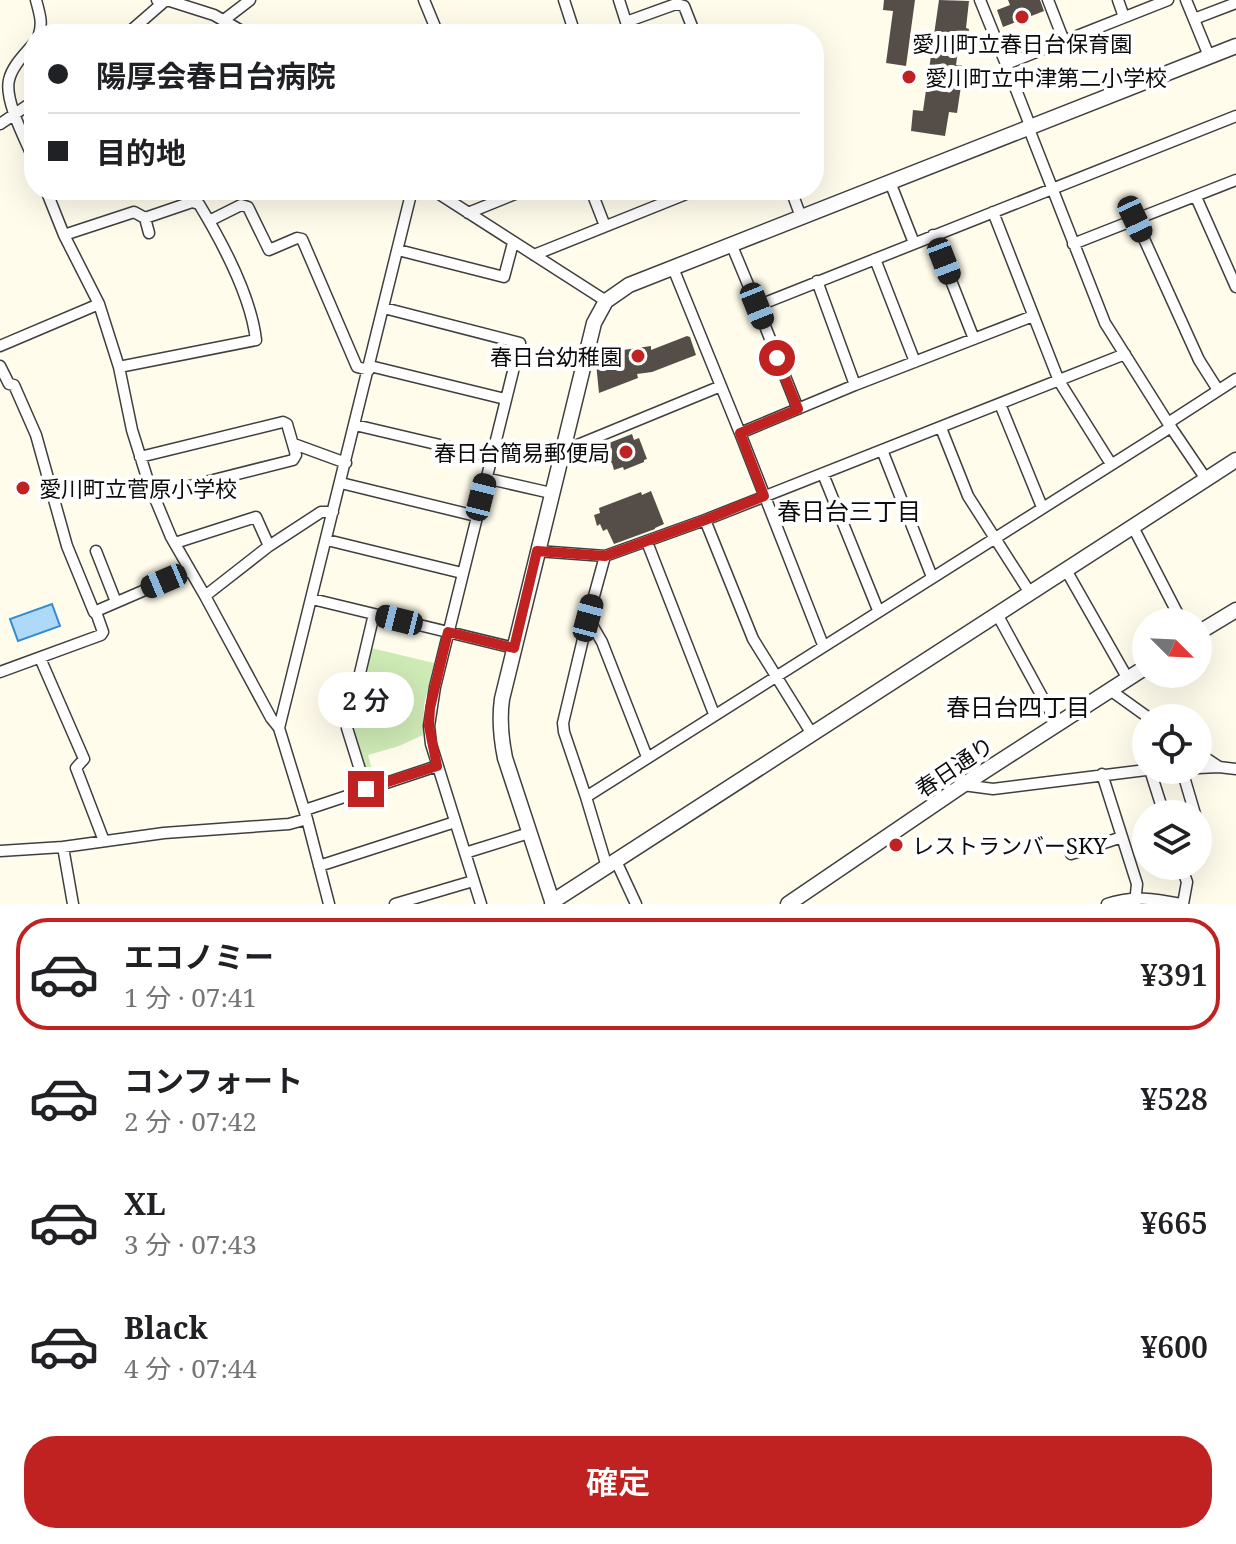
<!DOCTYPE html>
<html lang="ja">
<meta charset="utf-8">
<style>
body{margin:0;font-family:"Noto Serif","Noto Sans JP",serif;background:#f2f2f2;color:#202124;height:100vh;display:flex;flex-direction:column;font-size:30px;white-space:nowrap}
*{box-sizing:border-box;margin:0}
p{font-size:26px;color:#757577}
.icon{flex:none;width:44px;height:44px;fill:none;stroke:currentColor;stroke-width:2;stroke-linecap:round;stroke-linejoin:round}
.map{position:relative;height:904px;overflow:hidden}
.drawer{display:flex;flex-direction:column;background:#fff;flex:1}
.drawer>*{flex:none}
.guide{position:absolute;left:24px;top:24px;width:800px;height:176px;border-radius:32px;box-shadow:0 8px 32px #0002;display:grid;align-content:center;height:176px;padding:0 24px;background:#fff}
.needle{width:52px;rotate:114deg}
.buttons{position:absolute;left:1132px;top:608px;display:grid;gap:16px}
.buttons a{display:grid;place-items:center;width:80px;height:80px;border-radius:50%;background:#fff;box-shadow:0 8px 32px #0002;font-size:40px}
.end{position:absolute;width:36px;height:36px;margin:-18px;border:10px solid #c02121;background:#fff;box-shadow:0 0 0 4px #fff}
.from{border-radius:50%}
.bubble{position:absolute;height:56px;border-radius:28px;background:#fff;box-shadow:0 8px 32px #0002;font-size:26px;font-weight:600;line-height:56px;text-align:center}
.car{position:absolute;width:24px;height:48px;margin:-24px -12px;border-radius:10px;box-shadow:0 0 6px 2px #0007;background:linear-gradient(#222 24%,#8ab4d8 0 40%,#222 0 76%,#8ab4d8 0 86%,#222 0)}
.guide b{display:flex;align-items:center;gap:28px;height:76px;font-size:30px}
.guide b+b{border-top:2px solid #e0e0e0}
.guide i{width:20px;height:20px;background:#202124}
ul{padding:14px 0 0;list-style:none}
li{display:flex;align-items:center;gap:24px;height:112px;margin:0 16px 12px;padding:0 8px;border:4px solid transparent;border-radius:32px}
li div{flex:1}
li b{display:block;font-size:30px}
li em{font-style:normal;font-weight:600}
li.on{border-color:#c02121}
li>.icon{width:72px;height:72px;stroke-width:1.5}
.primary-button{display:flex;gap:16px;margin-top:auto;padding:16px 24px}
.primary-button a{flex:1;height:92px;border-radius:32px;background:#c02121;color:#fff;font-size:32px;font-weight:600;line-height:92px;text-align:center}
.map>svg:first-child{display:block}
</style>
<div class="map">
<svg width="1236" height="904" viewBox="0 0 1236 904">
<rect width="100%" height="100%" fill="#fffcec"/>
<path fill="#ceeab5" d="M371,648L434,663L424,705L423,735L399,746L368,755L375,781L368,783L352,727Z"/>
<path fill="#afd9f8" stroke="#348bd1" stroke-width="2" d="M52,604L60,626L18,641L10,619Z"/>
<path fill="#554e48" d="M884,0H915L906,66L886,63L893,11L883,10Z
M939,0L969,1L966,28L969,29L967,42L959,43L956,65L964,66L957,113L949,112L945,136L911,131L913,110L923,111Z
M1008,0H1040L1044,11L1003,27L997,10L1010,5Z
M687,336L690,337L696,355L652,372L637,374L638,378L599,393L596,363L602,359L601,347L623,350L651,346V350Z
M632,434L634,440L639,438L647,459L644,460V462L624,470L623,467L614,470L612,463L605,461L609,458L604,445Z
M651,491L664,524L655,528V529L614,544L607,529L603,531L600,524L597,526L594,515L600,513L599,508L641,492L642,495Z"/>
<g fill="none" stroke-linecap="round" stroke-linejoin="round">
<g stroke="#3f3f3f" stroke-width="13">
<path id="minor" d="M36,0C39,12 43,22 39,34
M157,0L170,1L214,15L247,34
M424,0L438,34
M564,0L575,34
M619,0L626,22L676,4L684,6L695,34
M980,0L1006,64L1168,0
M1048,0L1064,41
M1118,0L1124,17
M1186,0L1209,56
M1194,19L1236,3
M224,20L250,0
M127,34L166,0
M34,43C25,54 12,66 9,80C4,100 26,141 34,160
M1006,64L1031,128
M0,124L34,101
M1029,129L1105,323L1168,423L1206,479
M890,182L914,243
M46,190L64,235L99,304L119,367L256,340C251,297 222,242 199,204L192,202L145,218L134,212L64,235
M433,190L606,301
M591,190L605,226
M791,190L801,217
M1196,197L1236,287
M993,212L1059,381L1111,464
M468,213L525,190
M145,218L149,233
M1135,219L1199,360L1218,390
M209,221L241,205L248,207L269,250L297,238L302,239L357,367L369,370
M933,235L974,339
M1073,244L1236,180
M732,246L757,306L1236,116
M398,250L504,277L513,243
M534,255L696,190
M875,259L915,362
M673,268L740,433
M817,281L855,385
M757,306L798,409
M384,308L520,343L435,687L429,726L431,744L481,904
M0,346L99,304
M0,366L9,384L14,385L36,435L67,546L94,612
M370,366L505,399
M119,367L132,430L149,484L171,537L205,596L269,546L321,512H333
M1000,404L1042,507
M1168,423L1236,379
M355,425L491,457
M941,428L968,496L1030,593
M294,444L346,463
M563,448L575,446L721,386
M882,450L932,577
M140,457L283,422L287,424L296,455L293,460L154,495
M823,474L878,610
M485,478L551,493
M341,483L476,516
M705,520L753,639L812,734
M1133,527L1182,622
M327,540L462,573
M647,542L714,714
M175,543L256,517L269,546
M96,551L116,602
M537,551L605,556L705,520L1125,354
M1066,570L1128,679
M205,596L271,718L279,728
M312,599L514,648
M997,614L1057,724
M588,618L602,642L647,757
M823,645L740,433L855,385L1033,316
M40,658L84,759L76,768L104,841
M0,672L101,635L103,632L97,615L94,612L189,571
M1110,690L1149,718
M1198,753L1219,767
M1198,768L1219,767L1236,769
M1150,770L1164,814
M1182,770L1195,814
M1102,774L1137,884L1135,904
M963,785L993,789L1146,770
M366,789L347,728L374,614
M586,797L564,732L563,723L588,618L605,556
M305,810L437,766
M307,819L329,904
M1198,824L1199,828
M63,847L73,904
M0,851L63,847L164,833L289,824L307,819L279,728L412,190
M465,853L529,833
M1071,854L1122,837
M616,861L636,904
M319,866L455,822
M1181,866L1187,882L1183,904
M607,867L586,797L1171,427
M395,904L473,881
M1107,904C1132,895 1155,899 1181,904"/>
</g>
<g stroke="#3f3f3f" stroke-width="17">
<path id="tertiary" d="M1198,633L1236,610
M552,902L1236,460
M553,904L505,758C501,738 499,720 502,699L594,323L606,301L629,285L1236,46
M788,904L963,785L1146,667"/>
</g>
<use href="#minor" stroke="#fff" stroke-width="10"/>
<use href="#tertiary" stroke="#fff" stroke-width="14"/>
</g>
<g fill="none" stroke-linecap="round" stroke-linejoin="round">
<path stroke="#c02121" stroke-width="10" d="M366,789L437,766L429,726L430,708L448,632L514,648L537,551L605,556L705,520L764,496L740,433L798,409L777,358"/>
</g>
<g fill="#c02121" stroke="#fff" stroke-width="3">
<circle cx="1022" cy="17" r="8"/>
<circle cx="909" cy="77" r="8"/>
<circle cx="638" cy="356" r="8"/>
<circle cx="626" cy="452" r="8"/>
<circle cx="23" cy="488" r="8"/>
<circle cx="896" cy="845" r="8"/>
</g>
<g text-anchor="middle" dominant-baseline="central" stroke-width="8" stroke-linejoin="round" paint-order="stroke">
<g font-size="22" fill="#0c0c0c" stroke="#fff" text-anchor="start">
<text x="1022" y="43" text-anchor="middle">愛川町立春日台保育園</text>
<text x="925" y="77">愛川町立中津第二小学校</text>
<text x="622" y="356" text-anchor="end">春日台幼稚園</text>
<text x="610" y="452" text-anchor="end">春日台簡易郵便局</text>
<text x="39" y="488">愛川町立菅原小学校</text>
<text x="912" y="845">レストランバーSKY</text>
</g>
<g font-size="22" fill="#0c0c0c" stroke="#fff">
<text transform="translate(954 766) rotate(-34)">春日通り</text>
</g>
<g font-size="24" fill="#0c0c0c" stroke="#fff">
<text x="849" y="510">春日台三丁目</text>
<text x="1018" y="706">春日台四丁目</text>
</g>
</g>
</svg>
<div class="buttons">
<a><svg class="needle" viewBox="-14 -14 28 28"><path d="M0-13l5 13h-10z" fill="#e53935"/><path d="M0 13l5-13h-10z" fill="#757577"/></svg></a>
<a><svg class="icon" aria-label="locate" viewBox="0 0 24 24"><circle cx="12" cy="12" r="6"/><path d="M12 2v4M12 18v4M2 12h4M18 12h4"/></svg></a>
<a><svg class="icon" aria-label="layers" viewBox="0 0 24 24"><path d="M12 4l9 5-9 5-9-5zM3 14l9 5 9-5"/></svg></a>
</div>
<i class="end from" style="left:777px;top:358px"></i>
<i class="end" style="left:366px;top:789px"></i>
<div class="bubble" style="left:318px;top:672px;width:96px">2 分</div>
<i class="car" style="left:1135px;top:219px;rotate:155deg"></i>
<i class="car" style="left:944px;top:261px;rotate:159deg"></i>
<i class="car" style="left:757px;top:306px;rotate:158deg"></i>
<i class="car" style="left:481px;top:497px;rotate:14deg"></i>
<i class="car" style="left:164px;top:581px;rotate:247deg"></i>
<i class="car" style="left:588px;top:618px;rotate:15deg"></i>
<i class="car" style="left:399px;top:620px;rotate:284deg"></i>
<div class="guide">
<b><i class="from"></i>陽厚会春日台病院</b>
<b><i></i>目的地</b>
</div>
</div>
<section class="drawer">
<ul>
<li class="on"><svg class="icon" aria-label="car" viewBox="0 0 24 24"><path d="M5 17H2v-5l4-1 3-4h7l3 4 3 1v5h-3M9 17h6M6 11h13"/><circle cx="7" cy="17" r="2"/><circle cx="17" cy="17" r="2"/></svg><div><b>エコノミー</b><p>1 分 · 07:41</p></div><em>¥391</em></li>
<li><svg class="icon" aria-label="car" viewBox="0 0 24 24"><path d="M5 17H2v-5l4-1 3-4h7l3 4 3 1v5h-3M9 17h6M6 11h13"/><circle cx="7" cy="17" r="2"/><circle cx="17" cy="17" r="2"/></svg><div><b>コンフォート</b><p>2 分 · 07:42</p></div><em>¥528</em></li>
<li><svg class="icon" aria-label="car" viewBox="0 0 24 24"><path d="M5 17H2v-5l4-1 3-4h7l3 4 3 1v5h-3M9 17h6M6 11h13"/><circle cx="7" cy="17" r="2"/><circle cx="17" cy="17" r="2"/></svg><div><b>XL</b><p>3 分 · 07:43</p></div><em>¥665</em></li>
<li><svg class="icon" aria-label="car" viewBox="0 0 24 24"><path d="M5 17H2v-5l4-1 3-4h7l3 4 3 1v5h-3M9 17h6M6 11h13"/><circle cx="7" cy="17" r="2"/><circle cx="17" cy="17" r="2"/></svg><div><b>Black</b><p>4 分 · 07:44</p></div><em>¥600</em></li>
</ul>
<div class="primary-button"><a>確定</a></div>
</section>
